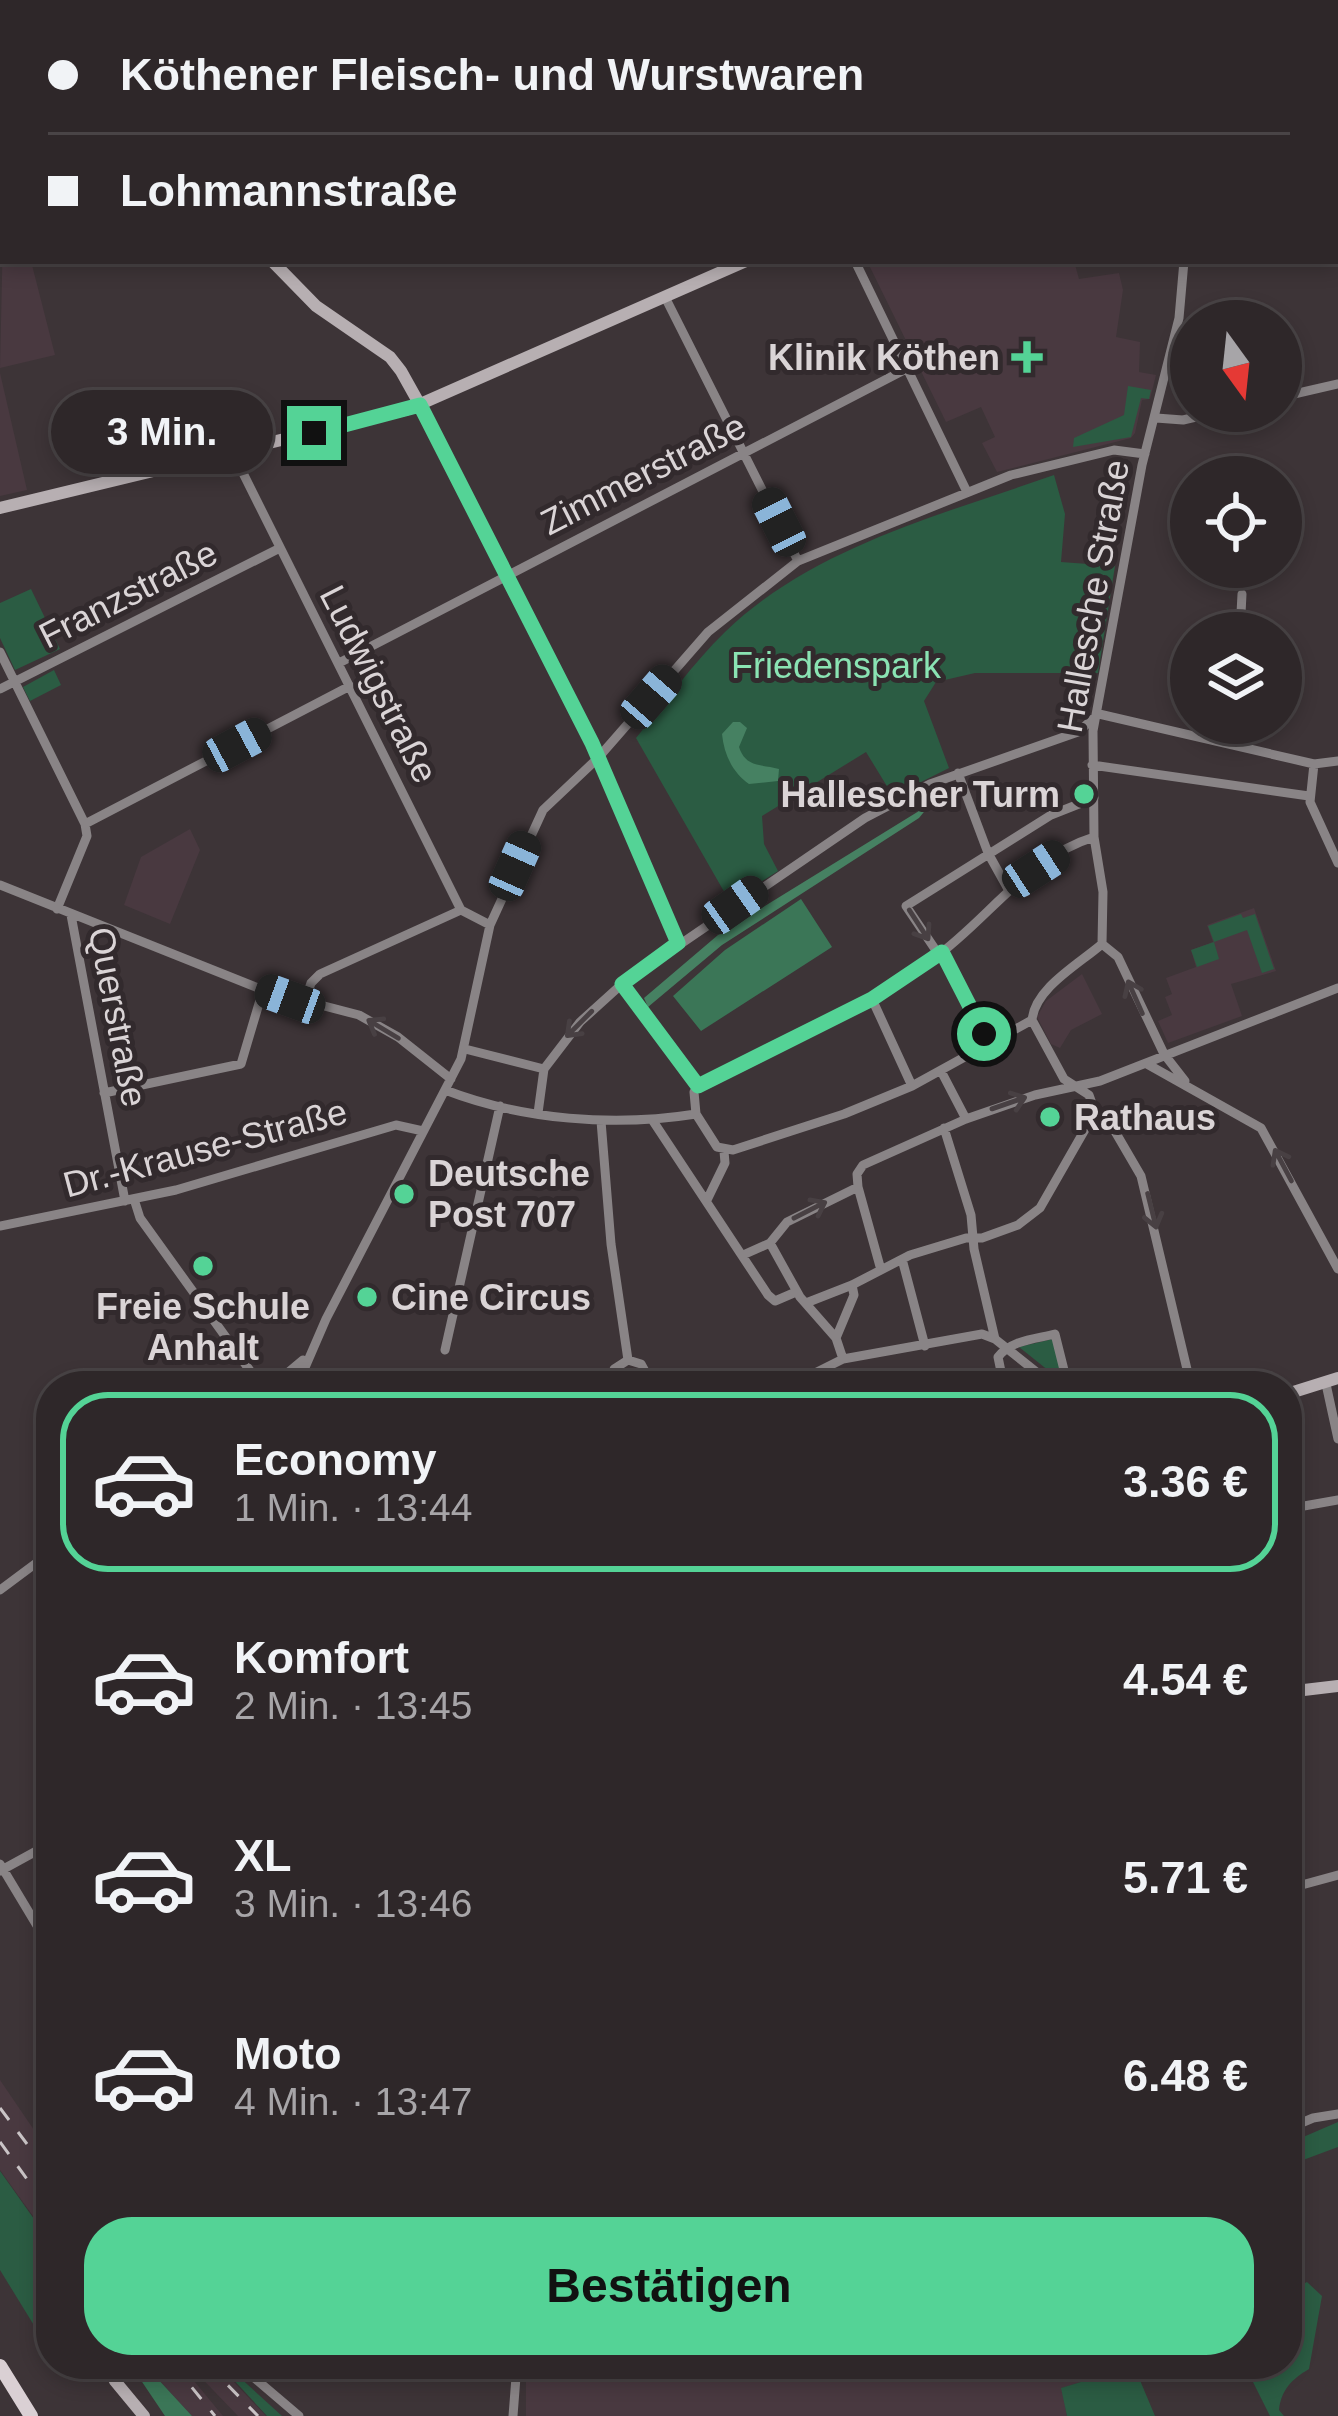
<!DOCTYPE html>
<html lang="de">
<meta charset="utf-8">
<style>
body{margin:0;font-family:Arial,sans-serif;background:#3a3335;color:#f1f3f6;height:100vh;display:flex;flex-direction:column;font-size:45px;white-space:nowrap}
*{box-sizing:border-box;margin:0}
p{font-size:39px;color:#a7a5a8}
.icon{flex:none;width:66px;height:66px;fill:none;stroke:currentColor;stroke-width:2;stroke-linecap:round;stroke-linejoin:round}
.map{position:relative;flex:1;overflow:hidden}
.details{position:absolute;left:36px;top:1371px;width:1266px;height:1008px;display:flex;flex-direction:column;background:#2e2729;border-radius:48px;box-shadow:0 6px 18px #0003,0 0 0 3px #494446}
.details>*{flex:none}
.top-card{position:absolute;left:0px;top:0px;width:1338px;height:264px;box-shadow:0 6px 18px #0003,0 0 0 3px #494446;display:grid;align-content:center;height:264px;padding:0 48px;background:#2e2729}
.needle{width:78px;rotate:165deg}
.tools{position:absolute;left:1170px;top:300px;display:grid;gap:24px}
.tools a{display:grid;place-items:center;width:132px;height:132px;border-radius:50%;background:#2e2729;box-shadow:0 6px 18px #0003,0 0 0 3px #494446;font-size:60px}
.end{position:absolute;width:54px;height:54px;margin:-27px;border:15px solid #54d396;background:#111;box-shadow:0 0 0 6px #111}
.from{border-radius:50%}
.bubble{position:absolute;height:84px;border-radius:42px;background:#2e2729;box-shadow:0 6px 18px #0003,0 0 0 3px #494446;font-size:39px;font-weight:800;line-height:84px;text-align:center}
.car{position:absolute;width:36px;height:72px;margin:-36px -18px;border-radius:15px;box-shadow:0 0 9px 3px #0007;background:linear-gradient(#222 24%,#8ab4d8 0 40%,#222 0 76%,#8ab4d8 0 86%,#222 0)}
.top-card b{display:flex;align-items:center;gap:42px;height:114px;font-size:45px}
.top-card b+b{border-top:3px solid #494446}
.top-card i{width:30px;height:30px;background:#f1f3f6}
ul{padding:21px 0 0;list-style:none}
li{display:flex;align-items:center;gap:36px;height:180px;margin:0 24px 18px;padding:0 24px;border:6px solid transparent;border-radius:48px}
li div{flex:1}
li b{display:block;font-size:45px}
li em{font-style:normal;font-weight:800}
li.current{border-color:#54d396}
li>.icon{width:108px;height:108px;stroke-width:1.5}
.action{display:flex;gap:24px;margin-top:auto;padding:24px 48px}
.action a{flex:1;height:138px;border-radius:48px;background:#54d396;color:#111;font-size:48px;font-weight:800;line-height:138px;text-align:center}
.map>svg:first-child{display:block}
</style>
<div class="map">
<svg width="1338" height="2416" viewBox="0 0 1338 2416">
<rect width="100%" height="100%" fill="#3d3437"/>
<path fill="#493940" d="M3,231V261H31L55,355L0,368Z
M867,261H1074L1079,279L1119,273L1123,290L1116,337L1140,342L1139,372L1156,375L1150,399L1142,400L1135,433L1131,438L997,472L982,443L995,437L981,407L946,422Z
M0,373L27,490L0,496Z
M190,829L200,850L170,924L124,905L141,857Z
M1254,908L1276,971L1231,984L1242,1016L1168,1043L1158,1021L1172,1015L1165,997L1172,994L1166,978L1196,967L1191,950L1213,942L1207,925Z
M1082,974L1102,1014L1071,1030L1060,1048L1051,1044L1037,1017L1046,1001Z
M0,2080L51,2155V2241L0,2170Z
M144,2364H180L223,2416H192Z
M188,2364H217L266,2416H238Z
M526,2364H1133L1134,2366L1062,2388L1067,2416H526Z"/>
<path fill="#2b5c43" d="M1128,386L1151,390L1149,399L1141,398L1131,437L1073,447L1074,438L1124,415Z
M1054,475L1065,514L1061,562L1115,566L1098,673H975L936,682L924,701L949,768L893,796L866,752L762,816L764,844L778,871L730,902L636,738C665,703 692,664 725,632C813,547 941,515 1054,475Z
M31,589L60,649L15,670L0,638V603Z
M54,670L61,685L30,701L23,687Z
M1241,914L1243,918L1255,914L1274,969L1262,973L1247,930L1214,942L1219,959L1197,967L1191,950L1214,942L1208,926Z
M1053,1339L1064,1383L1019,1347Z
M1338,2122V2147L1287,2166V2144Z
M0,2171L51,2243V2353L0,2270Z
M1307,2282L1322,2296L1309,2369C1292,2379 1281,2390 1279,2410L1284,2416H1270L1244,2364H1287V2292Z
M219,2364H225L282,2416H267Z
M1134,2366L1155,2416H1067L1061,2388Z"/>
<path fill="#3b7657" d="M801,899L832,947L701,1031L673,996L725,950Z
M130,2364H144L192,2416H165Z"/>
<path fill="#468162" d="M733,722H740L747,728L739,747C746,768 761,764 779,769L778,781L749,784C732,772 724,754 722,734Z
M928,801L932,802L919,818L722,945L648,1007L644,998L718,935L919,811Z"/>
<g fill="none" stroke-linecap="round" stroke-linejoin="round">
<path stroke="#898486" stroke-width="9" d="M523,0L524,3
M666,0L667,3
M150,3L158,0
M0,112L3,122
M1335,163L1338,162
M0,225L3,224
M855,261L967,492
M665,297L798,561
M1281,397L1338,384
M420,405L592,743L678,943
M1156,418L1183,420L1222,411
M233,453L461,910L490,925
M1240,633L1242,594
M0,652L85,824L87,836L57,909
M339,663L908,368
M0,689L280,548
M1099,714L1314,764L1338,761
M1234,745L1235,723
M1314,764L1310,802L1338,863
M1092,765L1309,796
M958,773L988,853L1008,889
M85,824L350,686
M0,885L263,990L359,1015L398,1037L451,1079
M71,915L125,1201
M1102,944L1103,892L1094,837L1093,731L1142,465L1179,318L1184,261
M1102,944C1079,964 1035,988 1032,1020L1064,1079L1089,1095L1095,1112L1113,1128L1141,1176L1191,1386
M1102,944L1118,957L1164,1054L1185,1081
M942,952L989,1045
M939,955L906,906L1051,815L1094,798
M622,984L698,1086
M872,999L912,1086
M305,1001L311,983L320,974L461,910
M465,1049L544,1069
M1147,1064L1261,1128L1338,1269
M544,1069L580,1022L622,984L865,818L930,784L1078,732L1095,717
M941,1071L966,1119
M698,1086C777,1046 860,1010 933,959C988,920 1026,858 1094,837
M698,1086L694,1092L696,1114L717,1147L733,1150L844,1114L912,1086L1032,1020
M445,1090C523,1120 614,1127 696,1114
M104,1093L241,1064L263,990
M538,1113L544,1069
M601,1121L611,1244L628,1360
M653,1121L768,1295L775,1301L796,1292
M944,1128L971,1215L974,1249L995,1339
M134,1199L140,1218L261,1386
M707,1200L725,1163L724,1151
M0,1226L176,1190L396,1125L423,1131
M770,1243L800,1297L836,1338L843,1359
M743,1255L770,1243L787,1222L858,1187
M902,1259L925,1346
M881,1270L858,1187L857,1174L863,1165L966,1119L1035,1095L1100,1081L1338,988
M806,1303L852,1285L910,1255L966,1238H982L1018,1225L1040,1208L1095,1112
M836,1338L854,1295L852,1285
M445,1350L500,1106
M1326,1384L1338,1439
M272,1386L303,1360
M297,1386L326,1319L461,1059L490,925L543,810L598,758L708,632L798,561L1011,475L1114,450L1145,454
M612,1386L614,1369L628,1360L641,1364L653,1386
M789,1386L843,1359L982,1334L995,1339L1054,1386
M1004,1386L998,1357C1011,1340 1035,1339 1055,1334L1068,1386
M1287,1509L1338,1500
M0,1590L51,1552
M0,1864L51,1949
M0,1871L51,1843
M1287,1889L1338,1875
M1287,2129L1313,2118L1338,2114
M238,2364L299,2416
M513,2416L517,2364"/>
<path stroke="#b7afb2" stroke-width="12" d="M128,0L129,3
M1121,0L1123,3
M1288,3L1292,0
M272,261L316,306L390,357L401,371L420,405
M0,508L409,409L746,261
M1287,1394L1338,1378
M1287,1692L1338,1686
M107,2364L115,2381L144,2416"/>
<path stroke="#dad0d4" stroke-width="14" d="M0,2366L31,2416"/>
<path stroke="#cac4c6" stroke-width="3" stroke-dasharray="15 15" stroke-linecap="butt" d="M0,2108L51,2176
M0,2142L51,2212
M173,2364L215,2416
M207,2364L258,2416"/>
</g>
<defs><path id="oneway-shaft" d="M-6 0H5M1.5-3L5.5 0L1.5 3" fill="none" stroke-width="1.6" stroke-linecap="round" stroke-linejoin="round" transform="scale(3)"/></defs>
<g stroke="#484043">
<use href="#oneway-shaft" transform="translate(919 925) rotate(57)"/>
<use href="#oneway-shaft" transform="translate(1135 997) rotate(-114)"/>
<use href="#oneway-shaft" transform="translate(579 1024) rotate(135)"/>
<use href="#oneway-shaft" transform="translate(383 1029) rotate(-149)"/>
<use href="#oneway-shaft" transform="translate(1009 1103) rotate(-19)"/>
<use href="#oneway-shaft" transform="translate(1283 1165) rotate(-118)"/>
<use href="#oneway-shaft" transform="translate(810 1210) rotate(-27)"/>
<use href="#oneway-shaft" transform="translate(1152 1211) rotate(76)"/>
</g>
<g fill="none" stroke-linecap="round" stroke-linejoin="round">
<path stroke="#54d396" stroke-width="15" d="M314,433L420,405L592,743L678,943L622,984L698,1086L872,999L942,952L984,1034"/>
</g>
<g fill="#54d396" stroke="#322a2d" stroke-width="4.5">
<path d="M1021 339h12v12h12v12h-12v12h-12v-12h-12v-12h12z"/>
<circle cx="1084" cy="794" r="12"/>
<circle cx="1050" cy="1117" r="12"/>
<circle cx="404" cy="1194" r="12"/>
<circle cx="203" cy="1266" r="12"/>
<circle cx="367" cy="1297" r="12"/>
</g>
<g text-anchor="middle" dominant-baseline="central" stroke-width="10" stroke-linejoin="round" paint-order="stroke">
<g font-size="36" font-weight="bold" fill="#dad4d6" stroke="#322a2d" text-anchor="start">
<text x="1000" y="357" text-anchor="end">Klinik Köthen</text>
<text x="1060" y="794" text-anchor="end">Hallescher Turm</text>
<text x="1074" y="1117">Rathaus</text>
<text x="428" y="1173">Deutsche<tspan x="428" dy="41">Post 707</tspan></text>
<text x="391" y="1297">Cine Circus</text>
<text x="203" y="1306" text-anchor="middle">Freie Schule<tspan x="203" dy="41">Anhalt</tspan></text>
</g>
<g font-size="36" fill="#dad4d6" stroke="#322a2d">
<text transform="translate(643 474) rotate(-27)">Zimmerstraße</text>
<text transform="translate(128 594) rotate(-27)">Franzstraße</text>
<text transform="translate(1093 596) rotate(-80)">Hallesche Straße</text>
<text transform="translate(379 684) rotate(63)">Ludwigstraße</text>
<text transform="translate(118 1017) rotate(79)">Querstraße</text>
<text transform="translate(205 1148) rotate(-15)">Dr.-Krause-Straße</text>
</g>
<g font-size="36" fill="#8ae3b3" stroke="#322a2d">
<text x="836" y="665">Friedenspark</text>
</g>
</g>
</svg>
<div class="tools">
<a><svg class="needle" viewBox="-14 -14 28 28"><path d="M0-13l5 13h-10z" fill="#e53935"/><path d="M0 13l5-13h-10z" fill="#a7a5a8"/></svg></a>
<a><svg class="icon" aria-label="locate" viewBox="0 0 24 24"><circle cx="12" cy="12" r="6"/><path d="M12 2v4M12 18v4M2 12h4M18 12h4"/></svg></a>
<a><svg class="icon" aria-label="layers" viewBox="0 0 24 24"><path d="M12 4l9 5-9 5-9-5zM3 14l9 5 9-5"/></svg></a>
</div>
<i class="end from" style="left:984px;top:1034px"></i>
<i class="end" style="left:314px;top:433px"></i>
<div class="bubble" style="left:51px;top:390px;width:222px">3 Min.</div>
<i class="car" style="left:779px;top:522px;rotate:333deg"></i>
<i class="car" style="left:651px;top:697px;rotate:41deg"></i>
<i class="car" style="left:237px;top:745px;rotate:62deg"></i>
<i class="car" style="left:515px;top:866px;rotate:24deg"></i>
<i class="car" style="left:1036px;top:869px;rotate:57deg"></i>
<i class="car" style="left:735px;top:905px;rotate:55deg"></i>
<i class="car" style="left:290px;top:999px;rotate:290deg"></i>
<div class="top-card">
<b><i class="from"></i>Köthener Fleisch- und Wurstwaren</b>
<b><i></i>Lohmannstraße</b>
</div>
<section class="details">
<ul>
<li class="current"><svg class="icon" aria-label="car" viewBox="0 0 24 24"><path d="M5 17H2v-5l4-1 3-4h7l3 4 3 1v5h-3M9 17h6M6 11h13"/><circle cx="7" cy="17" r="2"/><circle cx="17" cy="17" r="2"/></svg><div><b>Economy</b><p>1 Min. · 13:44</p></div><em>3.36 €</em></li>
<li><svg class="icon" aria-label="car" viewBox="0 0 24 24"><path d="M5 17H2v-5l4-1 3-4h7l3 4 3 1v5h-3M9 17h6M6 11h13"/><circle cx="7" cy="17" r="2"/><circle cx="17" cy="17" r="2"/></svg><div><b>Komfort</b><p>2 Min. · 13:45</p></div><em>4.54 €</em></li>
<li><svg class="icon" aria-label="car" viewBox="0 0 24 24"><path d="M5 17H2v-5l4-1 3-4h7l3 4 3 1v5h-3M9 17h6M6 11h13"/><circle cx="7" cy="17" r="2"/><circle cx="17" cy="17" r="2"/></svg><div><b>XL</b><p>3 Min. · 13:46</p></div><em>5.71 €</em></li>
<li><svg class="icon" aria-label="car" viewBox="0 0 24 24"><path d="M5 17H2v-5l4-1 3-4h7l3 4 3 1v5h-3M9 17h6M6 11h13"/><circle cx="7" cy="17" r="2"/><circle cx="17" cy="17" r="2"/></svg><div><b>Moto</b><p>4 Min. · 13:47</p></div><em>6.48 €</em></li>
</ul>
<div class="action"><a>Bestätigen</a></div>
</section>
</div>
